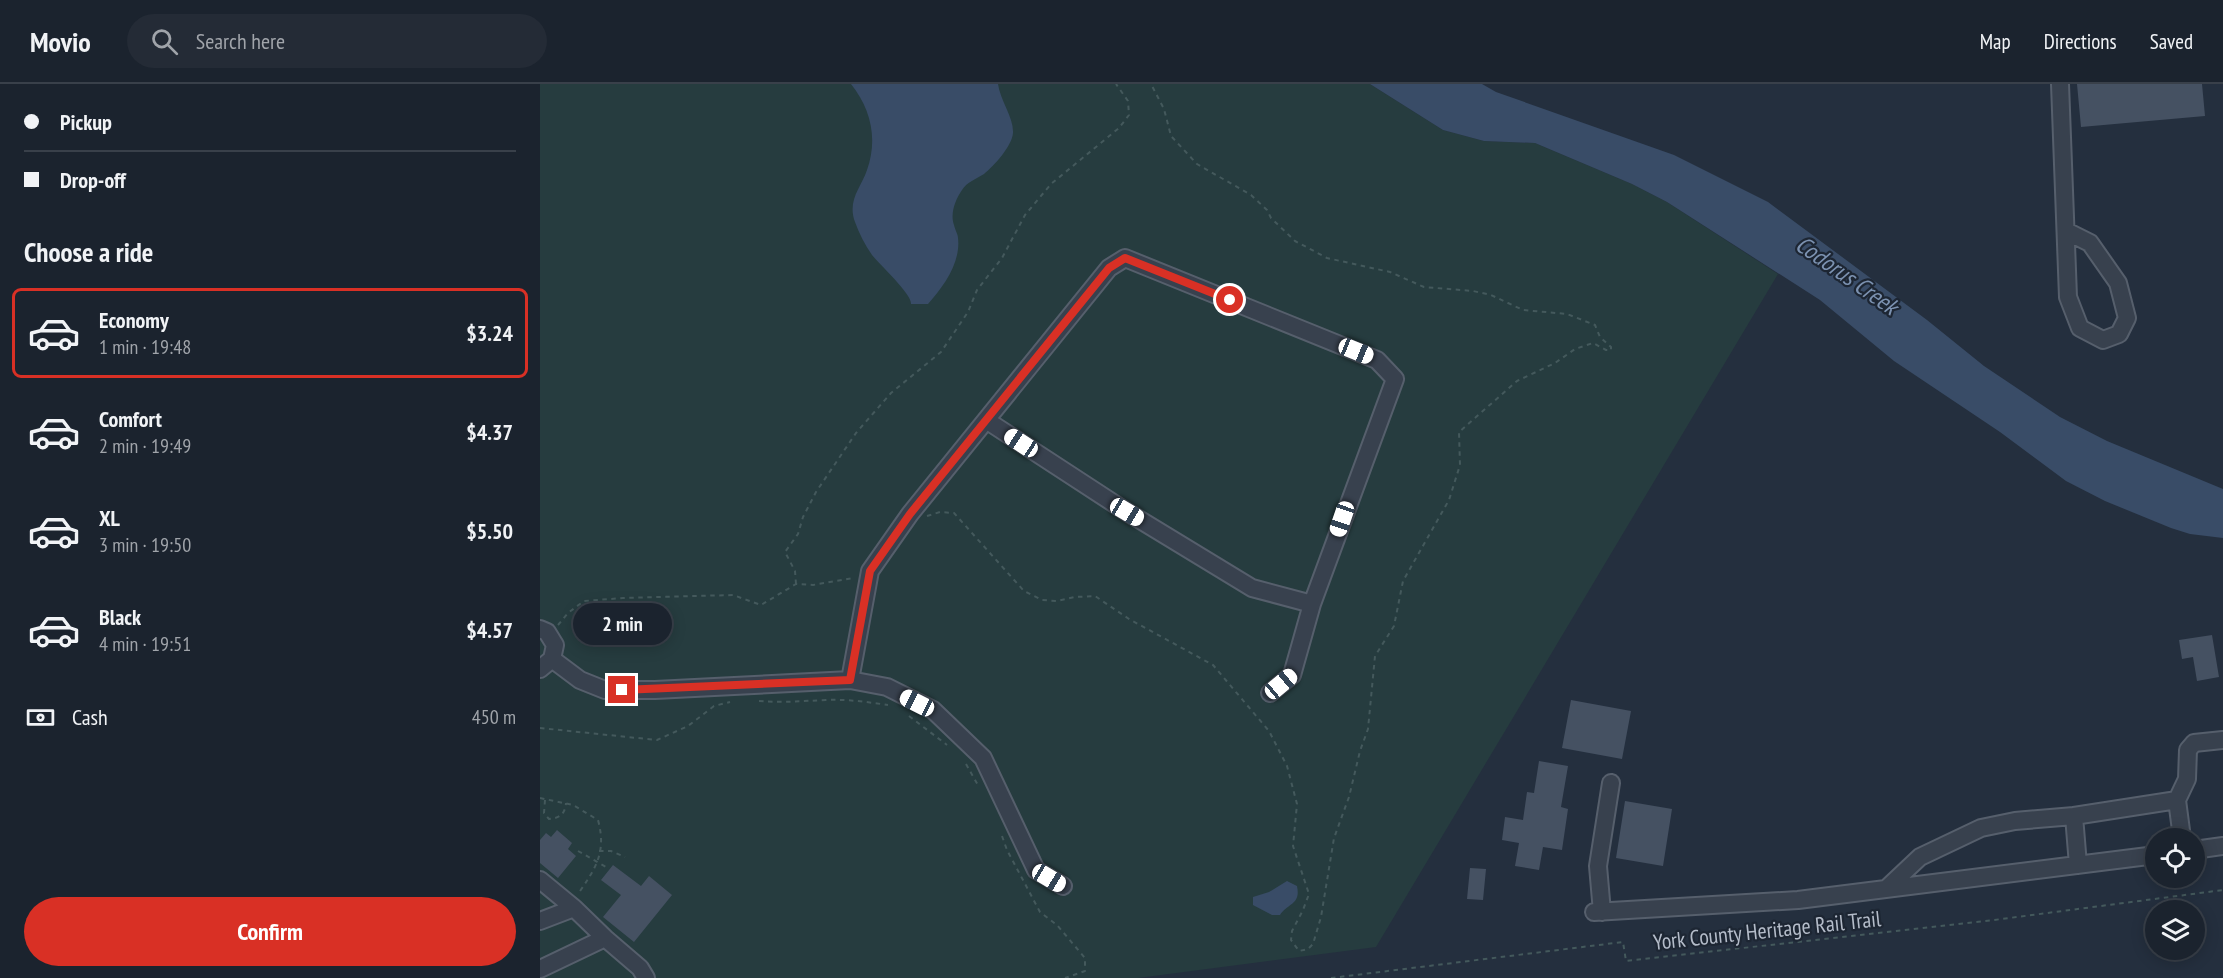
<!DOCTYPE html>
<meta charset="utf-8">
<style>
body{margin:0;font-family:"PT Sans Narrow",sans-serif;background:#242b36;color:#f1f3f6;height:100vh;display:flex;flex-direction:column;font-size:22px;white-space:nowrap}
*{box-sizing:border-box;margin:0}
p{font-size:20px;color:#a0a4aa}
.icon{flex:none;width:33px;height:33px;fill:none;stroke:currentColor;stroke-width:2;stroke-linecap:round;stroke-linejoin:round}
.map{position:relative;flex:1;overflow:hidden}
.panel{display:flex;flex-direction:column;background:#1b232e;width:540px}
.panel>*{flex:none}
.hud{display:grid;align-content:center;height:132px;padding:0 24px;background:#1b232e}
.fabs{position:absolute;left:1605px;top:744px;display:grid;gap:12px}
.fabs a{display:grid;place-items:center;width:60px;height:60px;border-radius:50%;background:#1b232e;box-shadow:0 3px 15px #0003,0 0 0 2px #39404a;font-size:30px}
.end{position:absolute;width:27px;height:27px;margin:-14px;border:8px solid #d93025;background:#fff;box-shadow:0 0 0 3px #fff}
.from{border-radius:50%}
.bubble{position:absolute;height:42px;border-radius:21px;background:#1b232e;box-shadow:0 3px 15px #0003,0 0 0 2px #39404a;font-size:20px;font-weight:700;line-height:42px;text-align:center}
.car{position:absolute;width:18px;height:36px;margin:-18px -9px;border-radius:8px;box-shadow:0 0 4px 2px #0007;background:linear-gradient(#fff 24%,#345 0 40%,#fff 0 76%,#345 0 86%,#fff 0)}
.hud b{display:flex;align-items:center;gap:21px;height:57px;font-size:22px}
.hud b+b{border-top:2px solid #39404a}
.hud i{width:15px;height:15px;background:#f1f3f6}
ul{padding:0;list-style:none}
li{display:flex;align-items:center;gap:18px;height:90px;margin:0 12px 9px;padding:0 12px;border:3px solid transparent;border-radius:9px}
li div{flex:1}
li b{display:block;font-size:22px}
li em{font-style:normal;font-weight:700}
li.on{border-color:#d93025}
li>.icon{width:54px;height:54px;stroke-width:1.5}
h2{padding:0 24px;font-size:27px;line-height:72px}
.pay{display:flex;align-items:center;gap:15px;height:66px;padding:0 24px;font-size:22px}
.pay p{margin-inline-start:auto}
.cta{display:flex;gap:12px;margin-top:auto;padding:12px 24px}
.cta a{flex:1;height:69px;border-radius:36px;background:#d93025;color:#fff;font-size:24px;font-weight:700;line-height:69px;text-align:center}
header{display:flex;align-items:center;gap:36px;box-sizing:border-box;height:84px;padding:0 30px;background:#1b232e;border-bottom:2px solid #39404a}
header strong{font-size:28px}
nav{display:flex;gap:33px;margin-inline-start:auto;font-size:21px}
.search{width:420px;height:54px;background:#242b36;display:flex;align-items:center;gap:15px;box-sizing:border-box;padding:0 21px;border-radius:33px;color:#a0a4aa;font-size:22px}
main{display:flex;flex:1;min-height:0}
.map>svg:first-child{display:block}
</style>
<header>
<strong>Movio</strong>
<div class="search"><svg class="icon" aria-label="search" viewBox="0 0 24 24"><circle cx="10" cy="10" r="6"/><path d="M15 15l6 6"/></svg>Search here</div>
<nav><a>Map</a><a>Directions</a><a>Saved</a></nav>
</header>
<main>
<section class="panel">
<div class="hud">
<b><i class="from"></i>Pickup</b>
<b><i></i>Drop-off</b>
</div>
<h2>Choose a ride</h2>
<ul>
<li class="on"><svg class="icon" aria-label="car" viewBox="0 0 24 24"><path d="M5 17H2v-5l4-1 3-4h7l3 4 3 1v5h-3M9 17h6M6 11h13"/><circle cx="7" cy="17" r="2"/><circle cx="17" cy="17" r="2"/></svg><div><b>Economy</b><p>1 min · 19:48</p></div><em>$3.24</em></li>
<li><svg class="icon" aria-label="car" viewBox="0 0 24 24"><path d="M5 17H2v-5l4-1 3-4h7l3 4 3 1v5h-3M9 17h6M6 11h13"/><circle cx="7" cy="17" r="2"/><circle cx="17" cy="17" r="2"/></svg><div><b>Comfort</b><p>2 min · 19:49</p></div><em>$4.37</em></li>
<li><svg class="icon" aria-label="car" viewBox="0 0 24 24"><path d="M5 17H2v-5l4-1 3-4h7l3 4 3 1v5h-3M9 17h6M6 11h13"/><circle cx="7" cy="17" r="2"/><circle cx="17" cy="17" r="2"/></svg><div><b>XL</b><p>3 min · 19:50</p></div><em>$5.50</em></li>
<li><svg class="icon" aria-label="car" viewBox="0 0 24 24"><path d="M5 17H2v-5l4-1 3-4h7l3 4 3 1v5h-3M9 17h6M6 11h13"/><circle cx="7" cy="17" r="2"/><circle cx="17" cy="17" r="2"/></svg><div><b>Black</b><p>4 min · 19:51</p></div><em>$4.57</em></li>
</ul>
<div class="pay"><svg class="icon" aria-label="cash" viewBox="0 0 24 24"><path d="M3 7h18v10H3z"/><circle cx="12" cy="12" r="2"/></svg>Cash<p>450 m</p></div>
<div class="cta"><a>Confirm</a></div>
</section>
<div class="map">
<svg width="1683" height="894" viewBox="0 0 1683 894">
<rect width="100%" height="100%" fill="#242f3e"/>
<path fill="#263c3f" d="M0,0H830L903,46L944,57L995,59L1092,100L1127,118L1238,190L836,863L598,894H0Z"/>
<path fill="#394c67" d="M311,0H458C460,16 474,34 473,49C472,62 454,82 444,90C436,95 427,98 422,106C415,116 410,130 414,141C415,146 418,150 418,154C421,179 403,203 388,220H371C372,210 340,181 332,171C325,161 319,149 315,138C307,116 321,104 327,86C338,55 331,25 311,0Z
M830,0H942L956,8L1134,71L1228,118L1387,236L1444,282L1520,333L1567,357L1683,405V454L1650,450L1631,444L1565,417L1526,397L1460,348L1354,277L1280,216L1127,118L1092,100L995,59L944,57L903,46Z
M747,797L757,802C761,821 748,819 740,831H732L713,821V813L729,808Z"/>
<path fill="#455162" d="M1537,0H1662L1665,32L1541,43Z
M1672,551L1679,593L1657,597L1653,573L1642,575L1639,556Z
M1031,616L1091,627L1082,675L1022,664Z
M999,677L1028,682L1021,723L1028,725L1022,766L1003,763L999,786L975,782L979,759L962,756L965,733L983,736L987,708L994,709Z
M1085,717L1132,725L1123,782L1076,774Z
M17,746L32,759L28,765L36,772L18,794L0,779V756L6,749L11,753Z
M73,781L101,802L109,792L132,811L94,858L63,833L81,811L61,796Z
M930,784L946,785L943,816L927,815Z"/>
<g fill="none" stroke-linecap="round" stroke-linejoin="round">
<g stroke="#565f6c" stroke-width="20">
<path id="minor" d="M1520,0L1528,213L1540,244L1563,256L1579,250L1587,234L1578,199L1550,159L1526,147
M446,336L587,428L712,504L772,520
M0,545L7,548L15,561L12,575L0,585
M12,575L40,596L65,606H115L310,596L347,603L393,626L443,674L496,786L523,802
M310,596L330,487L370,430L569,184L585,174L837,276L855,295L772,520L752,591L730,609
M1637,716L1642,754
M1654,766L1683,762
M1538,781L1534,732L1637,716L1647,695L1648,666L1654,659L1683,656
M0,796L34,824
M1346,805L1380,773L1441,744L1475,737L1534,732
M1054,828L1258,816L1616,771
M1062,828L1058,782L1071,699
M0,837L34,824L65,854L0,885
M65,854L100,884L106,894"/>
</g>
<path stroke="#44595c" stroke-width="2" stroke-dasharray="4.5 4.5" stroke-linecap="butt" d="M387,432L400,428L414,429L484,507L502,516L517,517L535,513L555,512L589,535L673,581L729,647L747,682L757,720L753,762L769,810L763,826L752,847L751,856L759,867L768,865L773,860L781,833L794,754L809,713L820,667L828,645L835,572L854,542L863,497L909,416L920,381L919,348L977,297L1015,279L1035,265L1053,259L1066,266H1071V263L1060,253L1055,241L1027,230L983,226L951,211L933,207L884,203L850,188L787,174L755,157L731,134L727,126L711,111L657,80L631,52L624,25L611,0
M256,500L255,487L245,468L258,450L263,433L276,408L316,349L351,309L401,268L428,228L437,206L462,174L485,131L511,100L579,44L589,31L588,17L576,0
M18,541L28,529L44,517L83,514L193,511L221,521L256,500L273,501L313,494
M219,617C245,619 261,617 286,616C307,615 327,618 348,621
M369,632L407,661
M0,644L117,656L148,642L174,622L190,618
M426,680L439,703
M0,714L33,721L58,736C67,769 55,785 38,810
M5,716L4,729L9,735C20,734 25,730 26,719
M462,752L467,766L500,828L517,841L545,874V887L525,894
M38,767L66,783
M59,767H71L85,773
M791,894L1083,858L1086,877L1454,836L1683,806"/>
<use href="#minor" stroke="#38414e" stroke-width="16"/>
</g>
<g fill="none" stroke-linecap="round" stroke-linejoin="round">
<path stroke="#d93025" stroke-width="8" d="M82,606L310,596L330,487L370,430L569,184L585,174L690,216"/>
</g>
<g text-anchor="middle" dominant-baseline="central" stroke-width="4.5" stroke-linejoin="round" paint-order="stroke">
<g font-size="22" fill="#b4bcc9" stroke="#1d2633">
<text transform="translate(1227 846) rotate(-6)">York County Heritage Rail Trail</text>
</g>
<g font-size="24" font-style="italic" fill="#7c92b1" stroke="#1d2633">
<text transform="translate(1307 191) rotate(35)">Codorus Creek</text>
</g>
</g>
</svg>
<div class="fabs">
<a><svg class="icon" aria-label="locate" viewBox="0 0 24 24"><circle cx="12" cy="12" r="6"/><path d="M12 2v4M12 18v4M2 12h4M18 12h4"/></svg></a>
<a><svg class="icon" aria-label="layers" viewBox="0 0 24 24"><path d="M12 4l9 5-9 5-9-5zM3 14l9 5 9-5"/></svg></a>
</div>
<i class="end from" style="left:690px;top:216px"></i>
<i class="end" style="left:82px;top:606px"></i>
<div class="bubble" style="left:33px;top:519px;width:99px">2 min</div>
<i class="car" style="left:816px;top:267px;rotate:112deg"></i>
<i class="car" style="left:481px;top:359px;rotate:303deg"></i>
<i class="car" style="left:587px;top:428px;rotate:121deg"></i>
<i class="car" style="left:802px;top:435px;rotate:199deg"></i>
<i class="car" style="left:741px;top:600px;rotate:50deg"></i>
<i class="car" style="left:377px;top:619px;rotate:297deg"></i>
<i class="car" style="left:509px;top:794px;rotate:121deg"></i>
</div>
</main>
